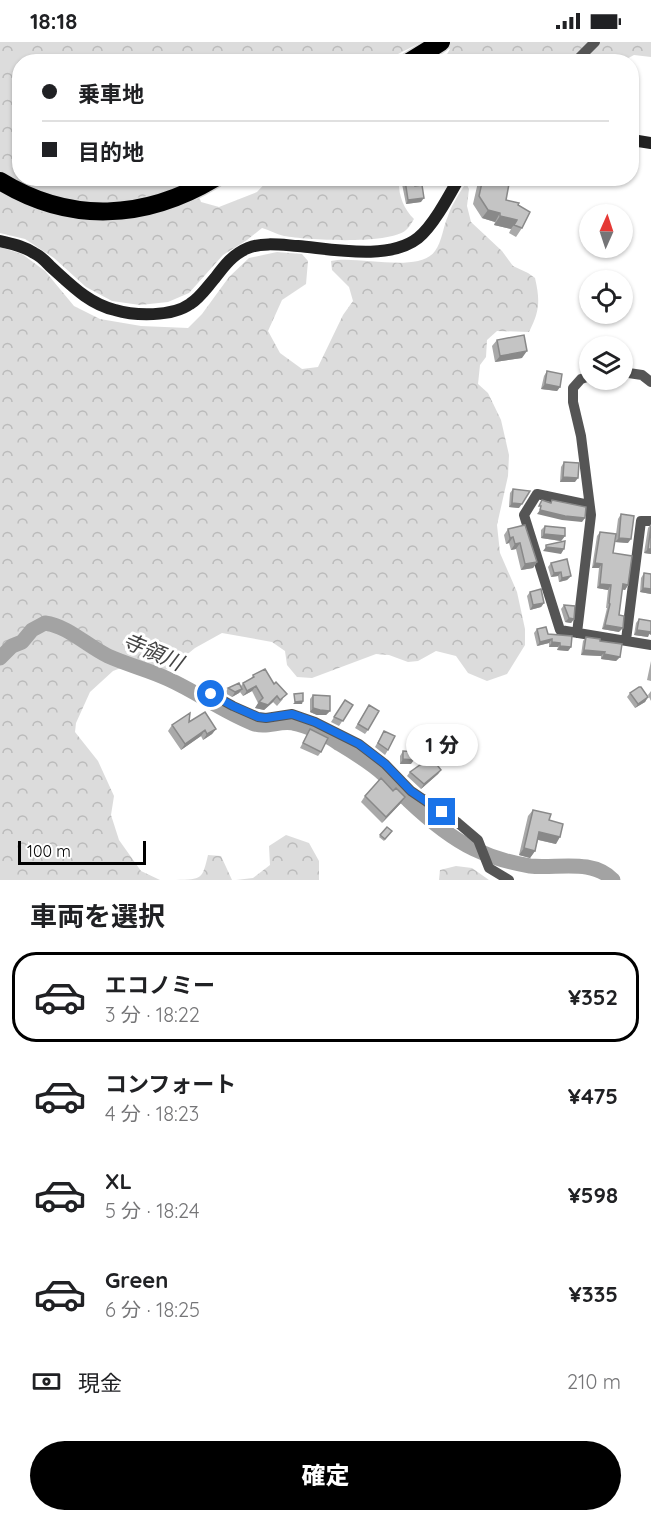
<!DOCTYPE html>
<html lang="ja">
<meta charset="utf-8">
<style>
body{margin:0;font-family:Quicksand,"Noto Sans JP",sans-serif;background:#f2f2f2;color:#202124;height:100vh;display:flex;flex-direction:column;font-size:22px;white-space:nowrap}
*{box-sizing:border-box;margin:0}
p{font-size:20px;color:#757577}
.icon{flex:none;width:33px;height:33px;fill:none;stroke:currentColor;stroke-width:2;stroke-linecap:round;stroke-linejoin:round}
.map{position:relative;height:838px;overflow:hidden}
.side{display:flex;flex-direction:column;background:#fff;flex:1}
.side>*{flex:none}
.banner{position:absolute;left:12px;top:12px;width:627px;height:132px;border-radius:24px;box-shadow:0 2px 4px #0004;display:grid;align-content:center;height:132px;padding:0 30px;background:#fff}
.needle{width:39px;rotate:3deg}
.tools{position:absolute;left:579px;top:162px;display:grid;gap:12px}
.tools a{display:grid;place-items:center;width:54px;height:54px;border-radius:50%;background:#fff;box-shadow:0 2px 4px #0004;font-size:30px}
.scale{position:absolute;left:18px;bottom:15px;width:128px;box-sizing:border-box;padding-left:6px;border:3px solid #000;border-top:0;font-size:16px;line-height:21px;white-space:nowrap;color:#000;-webkit-text-stroke:4px #fff;paint-order:stroke}
.end{position:absolute;width:27px;height:27px;margin:-14px;border:8px solid #1a73e8;background:#fff;box-shadow:0 0 0 3px #fff}
.from{border-radius:50%}
.bubble{position:absolute;height:42px;border-radius:21px;background:#fff;box-shadow:0 2px 4px #0004;font-size:20px;font-weight:800;line-height:42px;text-align:center}
.banner b{display:flex;align-items:center;gap:21px;height:57px;font-size:22px}
.banner b+b{border-top:2px solid #e0e0e0}
.banner i{width:15px;height:15px;background:#202124}
ul{padding:0;list-style:none}
li{display:flex;align-items:center;gap:18px;height:90px;margin:0 12px 9px;padding:0 18px;border:3px solid transparent;border-radius:24px}
li div{flex:1}
li b{display:block;font-size:22px}
li em{font-style:normal;font-weight:800}
li.current{border-color:#000}
li>.icon{width:54px;height:54px;stroke-width:1.5}
h2{padding:0 30px;font-size:27px;line-height:72px}
.pay{display:flex;align-items:center;gap:15px;height:66px;padding:0 30px;font-size:22px}
.pay p{margin-inline-start:auto}
.button{display:flex;gap:12px;margin-top:auto;padding:12px 30px}
.button a{flex:1;height:69px;border-radius:36px;background:#000;color:#fff;font-size:24px;font-weight:800;line-height:69px;text-align:center}
.status{display:flex;justify-content:space-between;align-items:center;height:42px;padding:0 30px;background:#fff;direction:ltr}
.status svg{height:16px;fill:currentColor}
.map>svg:first-child{display:block}
</style>
<div class="status"><b>18:18</b><svg viewBox="0 0 49 12"><path d="M0 12V9h3v3zM5 12V6h3v6zM10 12V3h3v9zM15 12V0h3v12zM26 1h20v11H26zM47 4h2v5h-2z"/></svg></div>
<div class="map">
<svg width="651" height="838" viewBox="0 0 651 838">
<defs>
<pattern id="forest-crowns" width="20" height="18" patternUnits="userSpaceOnUse" patternTransform="scale(1.5)"><rect width="20" height="18" fill="#dcdcdc"/><path d="M2 6a3 3 0 1 1 6 0M12 15a3 3 0 1 1 6 0" fill="none" stroke="#bbb"/></pattern>
</defs>
<rect width="100%" height="100%" fill="#fff"/>
<path fill="url(#forest-crowns)" d="M0,0H422L384,19L20,20V136L193,137L201,160L219,165L257,150L269,137H399C398,152 403,166 414,177C412,180 409,186 406,188C389,203 307,198 284,194C276,192 269,188 262,186L247,198L223,213L189,251L168,260L140,263L112,259L86,245L54,216L25,197L0,191Z
M441,0H651V15L634,13L621,20L443,19L450,7Z
M466,141L469,147L467,164L471,180L502,209L513,224L528,231L535,236C540,258 540,269 529,290L497,289L487,298L486,315L480,323L478,342L488,351L501,378L509,413L508,434L497,483L500,511L517,550L525,587V603L507,632L487,639L468,631L456,614L436,609L418,619L408,620L389,613L376,612L312,636L297,635L287,623L285,609L272,600L222,591L195,606L169,627L157,629L134,621L113,629L90,650L76,681L75,690L98,719L114,754L111,773L119,798L141,829L160,838H0V205L22,212L45,229L74,264L100,277L141,284L188,286L202,272L229,235L249,216L277,210L302,212L308,219L306,242L282,258L268,289L280,311L302,327L318,325L343,273L353,259L349,245L332,228L331,219C357,213 419,232 435,209C442,200 443,185 448,174C452,162 459,152 466,141Z
M286,793L309,801L319,819V838H236L253,836L270,823L269,804Z
M208,813L221,814L232,838H176C202,837 202,838 208,813Z
M456,824L472,826L489,838H439L440,828Z"/>
<g fill="none" stroke-linecap="round" stroke-linejoin="round">
<path stroke="#a3a3a3" stroke-width="15" d="M0,616L12,604L22,600L32,588L45,581C68,584 87,604 108,614C128,623 149,628 168,637C197,650 222,669 252,681C266,687 279,678 293,681C306,683 327,693 338,701C353,710 370,720 383,732C392,740 399,750 408,758C428,777 449,795 474,807C491,815 511,821 530,824C557,827 592,816 613,838"/>
<g stroke="#dbdbdb" stroke-width="21">
<path id="highway" d="M409,20L441,0
M0,139C70,182 145,178 215,136"/>
</g>
<path stroke="#555" stroke-width="10" d="M575,20L595,0
M622,330L642,333L651,340
M589,463L537,452L524,473L560,588L651,603
M577,591L591,473L581,394L573,360V346L581,337L590,334
M626,598L641,479H651
M211,652L233,664L258,675L266,676L292,672L315,680L359,702L385,722L411,749L458,781L478,798L489,826L509,838"/>
<path stroke="#222" stroke-width="12" d="M632,98L651,101
M0,199C12,202 24,204 34,211C41,214 46,220 51,225C71,243 89,262 115,268C135,274 172,275 190,262C200,256 207,245 215,236C224,224 233,212 248,206C263,200 282,203 298,204C332,207 389,219 418,196C433,184 449,154 459,136"/>
<use href="#highway" stroke="#000" stroke-width="18"/>
</g>
<path fill="#a9a9a9" d="M481,136H491V138L506,158L518,163L522,186L516,195L509,191L511,187L494,183L495,180L482,176L473,162L478,140Z
M405,138L415,144L421,160L406,162L402,142Z
M497,298L522,316L495,320L492,304Z
M547,329L560,345L557,349L541,347L544,334Z
M564,420L575,440H560L561,425Z
M513,447L519,466L509,465L510,451Z
M621,472L628,501L615,500L618,477Z
M651,482V512L644,511L648,486Z
M545,484L565,494L561,499L541,496V488Z
M508,487L537,520L533,526L521,528L516,507L511,508L509,501L506,502L504,493Z
M600,490L613,511L628,543L625,548L622,547L619,573V590L602,587L607,566H606L608,548L597,546L599,526H592L597,494Z
M551,521L571,534L567,538L559,540L558,534L551,535L548,525Z
M644,531L651,552L640,550L641,536Z
M530,550L544,561L541,565L530,568L527,554Z
M564,563L574,577L571,581L565,580L561,567Z
M639,577L649,592L648,595L634,593L636,581Z
M537,587L548,592L571,605L568,609L557,608L558,605H549V601L537,604L534,591Z
M586,595L600,599L620,615L616,619L601,617V614L581,613L583,599Z
M651,619V639L647,638Z
M253,633L274,642L283,657L277,664L273,660L264,668L255,666L258,661L252,649L243,654L240,650L239,651L232,655L225,651L228,646L241,644L243,641L251,637Z
M651,649V659L648,653Z
M630,651L648,655L645,660L635,666L627,655Z
M313,653L330,669L326,673H317L310,670V657Z
M345,658L353,663L339,684L331,680Z
M369,663L368,688L365,692L355,686Z
M189,680L216,687L212,692L203,698L201,694L181,708L168,689L172,683Z
M310,687L321,710L318,714L300,706Z
M384,689L388,708L385,713L375,705Z
M403,709L411,722H400V714Z
M441,728L438,732L421,747L407,734L410,730Z
M393,749L405,755L401,761L382,781L361,760L365,754Z
M533,768L549,778L556,802L538,798L535,809L530,816L519,813L528,774Z
M387,785L392,789L384,799L379,795Z"/>
<path fill="#898989" d="M514,136H528L526,140Z
M531,136H546L543,141Z
M424,156L421,160L406,162L408,158Z
M488,168L500,171L495,180L482,176Z
M500,174L517,178L511,187L494,183Z
M527,309L522,316L495,320L500,314Z
M545,342L560,345L557,349L541,347Z
M563,435L578,436L575,440H560Z
M512,461L522,462L519,466L509,465Z
M540,468L585,476L582,480L562,478L537,472Z
M544,492L565,494L561,499L541,496Z
M513,495L509,501L506,502L510,496Z
M619,496L631,497L628,501L615,500Z
M520,501L516,507L511,508L515,502Z
M546,505L564,507L561,512L543,509Z
M648,507H651V512L644,511Z
M537,520L533,526L521,528L525,522Z
M595,521L602,522L599,526H592Z
M561,530L558,534L551,535L554,531Z
M571,534L567,538L559,540L562,536Z
M600,542L611,543L608,548L597,546Z
M623,542L628,543L625,548L620,547Z
M643,546L651,547V552L640,550Z
M544,561L541,565L530,568L533,563Z
M569,576L574,577L571,581L565,580Z
M605,583L623,586L619,590L602,587Z
M637,588H651V593L649,592L648,595L634,593Z
M552,597L549,601L537,604L540,600Z
M552,600L560,601L558,605H549Z
M560,604L571,605L568,609L557,608Z
M584,608L605,610L601,614L581,613Z
M604,612L620,615L616,619L601,617Z
M256,644L252,649L243,654L247,649Z
M242,647L239,651L232,655L235,650Z
M277,654L273,660L264,668L255,666L259,660Z
M648,655L645,660L635,666L638,662Z
M303,659L302,662H293L295,660Z
M313,666L330,669L326,673H317L310,670Z
M216,687L212,692L203,698L207,692Z
M205,688L201,694L181,708L185,702Z
M403,717L414,718L411,722H400Z
M441,728L438,732L421,747L424,742Z
M405,755L401,761L382,781L386,775Z
M539,790L560,795L556,802L535,797Z
M524,806L535,809L530,816L519,813Z"/>
<path fill="#c4c4c4" stroke="#898989" stroke-width="1.5" d="M414,136L415,144L422,143L424,156L408,158L405,138Z
M483,136H491V138L509,142L506,158L519,161L518,163L530,170L522,186L514,183L517,178L500,174V171L488,168L479,154Z
M524,293L527,309L500,314L497,298Z
M547,329L562,332L560,345L545,342Z
M564,420L579,421L578,436L563,435Z
M513,447L530,449L522,462L512,461Z
M542,458L551,461L552,458L586,465L585,476L565,474L540,468L541,464H539Z
M621,472L634,474L631,497L619,496Z
M525,483L537,520L525,522L520,501L515,502L513,495L510,496L508,487Z
M545,484L565,486V494L544,492Z
M651,484V507H648Z
M600,490L616,492L613,511L632,514L628,543L623,542L619,573L624,574L623,586L605,583L610,562L609,561L611,543L600,542L602,522L595,521Z
M565,499L564,507L546,505V503Z
M567,517L571,534L562,536L561,530L554,531L551,521Z
M644,531L651,532V547L643,546Z
M541,547L544,561L533,563L530,550Z
M564,563L575,564L574,577L569,576Z
M639,577L651,579V590L637,588Z
M546,585L548,592L572,594L571,605L560,604V601L552,600V597L540,600L537,587Z
M586,595L600,597V599L622,602L620,615L604,612L605,610L584,608Z
M265,627L274,642L276,640L287,652L280,658L277,654L268,663L259,660L263,656L256,644L247,649L243,641L254,635L253,633Z
M239,641L242,647L235,650L228,646Z
M639,645H641L648,655L638,662L630,651Z
M303,651V659L295,660L294,652Z
M313,653L330,654V669L320,668L313,666Z
M345,658L353,663L343,679L334,675Z
M369,663L379,669L368,688L358,682Z
M205,670L216,687L207,692L205,688L185,702L172,683L190,671L189,680Z
M310,687L328,696L321,710L303,701Z
M384,689L395,694L388,708L378,701Z
M403,709L415,710L414,718L403,717Z
M431,715L441,728L424,742L410,730Z
M381,736L393,749L396,746L405,755L386,775L365,754Z
M533,768L551,772L549,778L563,782L560,795L539,790L535,809L524,806Z
M387,785L392,789L385,797L380,793Z"/>
<g fill="none" stroke-linecap="round" stroke-linejoin="round">
<path stroke="#1a73e8" stroke-width="8" d="M211,652L233,664L258,675L266,676L292,672L315,680L359,702L385,722L411,749L442,770"/>
</g>
<g text-anchor="middle" dominant-baseline="central" stroke-width="6" stroke-linejoin="round" paint-order="stroke">
<g font-size="21" font-style="italic" fill="#444" stroke="#fff">
<text transform="translate(153 609) rotate(23)">寺領川</text>
</g>
</g>
</svg>
<div class="tools">
<a><svg class="needle" viewBox="-14 -14 28 28"><path d="M0-13l5 13h-10z" fill="#e53935"/><path d="M0 13l5-13h-10z" fill="#757577"/></svg></a>
<a><svg class="icon" aria-label="locate" viewBox="0 0 24 24"><circle cx="12" cy="12" r="6"/><path d="M12 2v4M12 18v4M2 12h4M18 12h4"/></svg></a>
<a><svg class="icon" aria-label="layers" viewBox="0 0 24 24"><path d="M12 4l9 5-9 5-9-5zM3 14l9 5 9-5"/></svg></a>
</div>
<div class="scale">100 m</div>
<i class="end from" style="left:211px;top:652px"></i>
<i class="end" style="left:442px;top:770px"></i>
<div class="bubble" style="left:406px;top:682px;width:72px">1 分</div>
<div class="banner">
<b><i class="from"></i>乗車地</b>
<b><i></i>目的地</b>
</div>
</div>
<section class="side">
<h2>車両を選択</h2>
<ul>
<li class="current"><svg class="icon" aria-label="car" viewBox="0 0 24 24"><path d="M5 17H2v-5l4-1 3-4h7l3 4 3 1v5h-3M9 17h6M6 11h13"/><circle cx="7" cy="17" r="2"/><circle cx="17" cy="17" r="2"/></svg><div><b>エコノミー</b><p>3 分 · 18:22</p></div><em>¥352</em></li>
<li><svg class="icon" aria-label="car" viewBox="0 0 24 24"><path d="M5 17H2v-5l4-1 3-4h7l3 4 3 1v5h-3M9 17h6M6 11h13"/><circle cx="7" cy="17" r="2"/><circle cx="17" cy="17" r="2"/></svg><div><b>コンフォート</b><p>4 分 · 18:23</p></div><em>¥475</em></li>
<li><svg class="icon" aria-label="car" viewBox="0 0 24 24"><path d="M5 17H2v-5l4-1 3-4h7l3 4 3 1v5h-3M9 17h6M6 11h13"/><circle cx="7" cy="17" r="2"/><circle cx="17" cy="17" r="2"/></svg><div><b>XL</b><p>5 分 · 18:24</p></div><em>¥598</em></li>
<li><svg class="icon" aria-label="car" viewBox="0 0 24 24"><path d="M5 17H2v-5l4-1 3-4h7l3 4 3 1v5h-3M9 17h6M6 11h13"/><circle cx="7" cy="17" r="2"/><circle cx="17" cy="17" r="2"/></svg><div><b>Green</b><p>6 分 · 18:25</p></div><em>¥335</em></li>
</ul>
<div class="pay"><svg class="icon" aria-label="cash" viewBox="0 0 24 24"><path d="M3 7h18v10H3z"/><circle cx="12" cy="12" r="2"/></svg>現金<p>210 m</p></div>
<div class="button"><a>確定</a></div>
</section>
